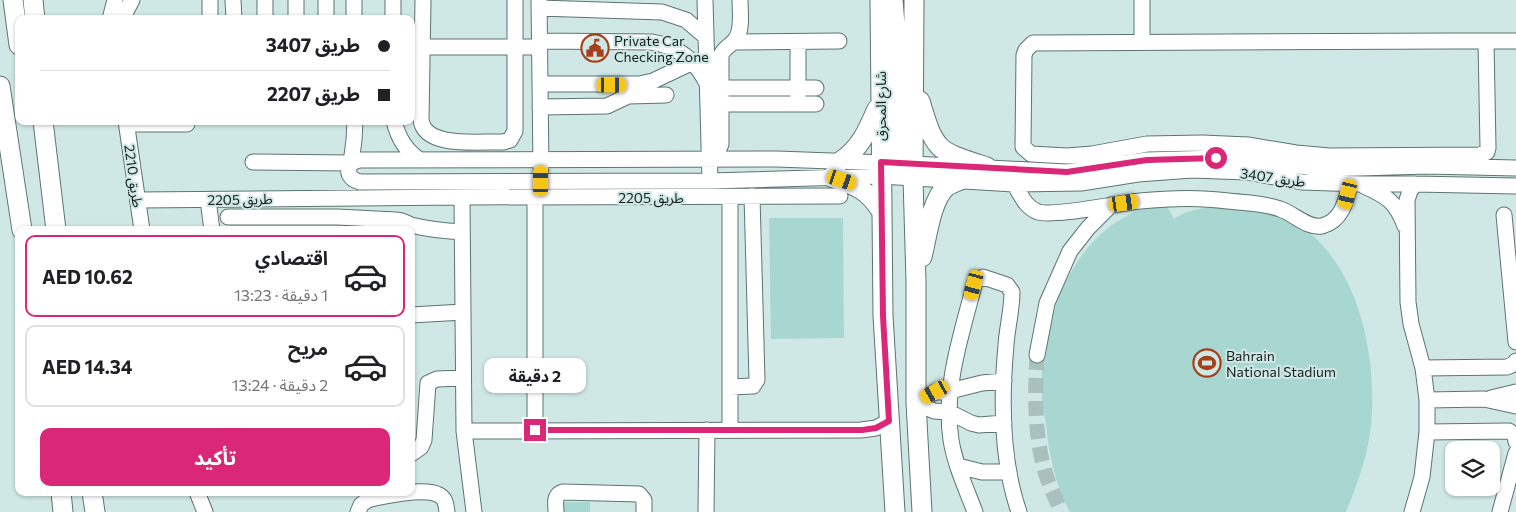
<!DOCTYPE html>
<html lang="ar">
<meta charset="utf-8">
<style>
body{margin:0;font-family:Commissioner,"Noto Sans Arabic",sans-serif;background:#f6f6f6;color:#202124;direction:rtl;height:100vh;display:flex;flex-direction:column;font-size:19px;white-space:nowrap}
*{box-sizing:border-box;margin:0}
p{font-size:16px;color:#757577}
.icon{flex:none;width:28px;height:28px;fill:none;stroke:currentColor;stroke-width:2;stroke-linecap:round;stroke-linejoin:round}
.map{position:relative;flex:1;overflow:hidden;direction:ltr}
.side{position:absolute;left:15px;top:226px;width:400px;height:270px;display:flex;flex-direction:column;background:#fff;border-radius:10px;box-shadow:0 1px 4px #0004;direction:rtl}
.side>*{flex:none}
.hud{position:absolute;left:15px;top:15px;width:400px;height:110px;border-radius:10px;box-shadow:0 1px 4px #0004;direction:rtl;display:grid;align-content:center;height:110px;padding:0 25px;background:#fff}
.controls{position:absolute;left:1445px;top:441px;display:grid;gap:10px}
.controls a{display:grid;place-items:center;width:55px;height:55px;border-radius:10px;background:#fff;box-shadow:0 1px 4px #0004;font-size:25px}
.end{position:absolute;width:22px;height:22px;margin:-11px;border:6px solid #db2777;background:#fff;box-shadow:0 0 0 2px #fff}
.from{border-radius:50%}
.bubble{position:absolute;height:35px;border-radius:10px;background:#fff;box-shadow:0 1px 4px #0004;font-size:16px;font-weight:700;line-height:35px;text-align:center;direction:rtl}
.car{position:absolute;width:15px;height:30px;margin:-15px -8px;border-radius:6px;box-shadow:0 0 4px 1px #0007;background:linear-gradient(#f5c518 24%,#345 0 40%,#f5c518 0 76%,#345 0 86%,#f5c518 0)}
.hud b{display:flex;align-items:center;gap:18px;height:48px;font-size:19px}
.hud b+b{border-top:1px solid #e0e0e0}
.hud i{width:12px;height:12px;background:#202124}
ul{padding:9px 0 0;list-style:none}
li{display:flex;align-items:center;gap:15px;height:82px;margin:0 10px 8px;padding:0 15px;border:2px solid #e0e0e0;border-radius:10px}
li div{flex:1}
li b{display:block;font-size:19px}
li em{font-style:normal;font-weight:700}
li.current{border-color:#db2777}
li>.icon{width:45px;height:45px;stroke-width:1.5}
.primary-button{display:flex;gap:10px;margin-top:auto;padding:10px 25px}
.primary-button a{flex:1;height:58px;border-radius:10px;background:#db2777;color:#fff;font-size:20px;font-weight:700;line-height:58px;text-align:center}
.map>svg:first-child{display:block}
</style>
<div class="map">
<svg width="1516" height="512" viewBox="0 0 1516 512">
<rect width="100%" height="100%" fill="#cfe8e5"/>
<path fill="#a8d7d2" d="M1165,202L1174,219C1179,216 1185,212 1191,211C1214,204 1251,206 1273,214C1287,220 1301,225 1313,236C1362,279 1377,363 1371,425C1368,455 1357,485 1346,512H1070C1055,485 1049,454 1046,424C1044,414 1042,404 1042,394C1039,332 1066,250 1123,218C1136,210 1150,206 1165,202Z
M769,218H843L844,338L771,339Z
M562,502H590V512H562Z"/>
<g fill="none" stroke-linecap="round" stroke-linejoin="round">
<path stroke="#aac0bd" stroke-width="15" stroke-dasharray="15 8" stroke-linecap="butt" d="M1037,355C1035,394 1034,434 1045,472C1049,485 1056,499 1061,512"/>
<g stroke="#5d7471" stroke-width="17">
<path id="minor" d="M210,0V19
M233,0L234,19
M265,0V19
M296,0V19
M326,0V19
M354,0V19
M393,0V19
M423,0L421,120C425,149 481,141 503,142L510,140L515,131V0
M539,0L541,168
M705,0L710,181
M1142,0V42
M539,8L662,12L686,20L706,37
M110,19L115,0
M122,19L132,0
M540,41L651,42C678,46 697,61 708,86
M1486,41L1488,148L1487,152L1480,155L1329,156L1296,153L1248,145L1202,143L1147,144L1092,154L1067,156L1031,154L1023,147L1024,55L1026,50L1033,43L1454,41H1516
M734,42L839,41
M798,42V98
M411,47H540
M540,84H639L653,81L693,62
M720,88H816
M720,104H816
M540,107L607,106L628,96L666,95
M126,121L142,230
M394,121C398,138 406,151 420,160
M127,124H187
M710,158L717,153L721,144V55C724,48 730,46 735,40C743,31 740,12 740,0
M253,162L351,163L354,140L355,121
M1516,168L1427,166L1324,169L1246,159L1216,158L1147,160L1067,172L913,164L777,159L359,160L351,163C346,172 349,179 360,182L710,181L881,176L1014,184L1081,183L1138,174L1192,170L1247,172L1302,182L1361,184H1415L1516,186
M1014,184C1021,195 1025,207 1038,212C1054,217 1119,203 1140,201C1169,198 1199,197 1228,201C1245,203 1264,203 1280,209C1293,213 1308,229 1322,226C1342,221 1346,201 1350,184
M1364,186C1387,196 1396,202 1405,226
M462,197L464,431L474,512
M535,197V430
M730,197V430
M138,200L462,197L840,196
M208,200L212,230
M1504,215L1516,342
M228,217H337L396,220C402,220 406,223 411,225C427,229 445,231 462,232
M411,315L463,312
M1037,355L1047,303L1070,251L1088,228L1111,205
M1423,368L1507,367L1514,364L1516,361
M730,387L753,386L757,380L752,196
M1491,398L1516,392
M1427,400L1484,399L1516,406
M916,403L934,411L949,412L971,423L979,425L1004,423
M916,403L935,392L950,391L982,383L1004,381
M464,431L861,430L876,428L889,421
M1427,432L1509,431L1515,435L1516,442
M411,454L421,447L424,440L428,383L437,379L463,378
M958,466L982,472H1009
M197,492L205,512
M358,512L361,505L367,500C383,496 425,487 439,495C446,499 446,505 447,512
M556,512C556,504 553,495 563,492L639,494L644,500V512
M706,512L707,430
M975,512C966,488 955,465 951,440C943,386 962,333 975,282L983,277L1007,285L1012,292C1012,310 1007,328 1006,345C1001,399 1001,460 1019,512
M1412,512L1422,477L1427,432V400L1423,368L1411,324L1408,302L1407,200L1410,191L1415,184
M1500,512L1516,453"/>
</g>
<g stroke="#5d7471" stroke-width="21">
<path id="major" d="M13,0L19,45
M33,0L35,19
M880,0L883,316L895,512
M893,0L896,37L898,163L903,172L913,178
M914,0L913,178L916,282V403L922,512
M0,86L22,230
M920,101C935,152 937,151 987,167
M43,121L56,230
M841,161C861,148 868,129 877,109
M831,177C854,185 868,189 881,211
M922,257C927,238 931,200 946,187C950,184 956,182 960,180
M61,492L63,512
M92,492L95,512"/>
</g>
<use href="#minor" stroke="#fff" stroke-width="15"/>
<use href="#major" stroke="#fff" stroke-width="19"/>
</g>
<g fill="none" stroke-linecap="round" stroke-linejoin="round">
<path stroke="#db2777" stroke-width="6" d="M535,430H862L876,428L889,421L883,316L881,162L1067,172L1147,160L1216,158"/>
</g>
<defs>
<g id="civic-ring" transform="scale(1.4375)"><circle r="9.5" fill="#cfe8e5" stroke="#a63f1c" stroke-width="1.5"/><path d="M-.6-6.5H3V-4.5H.6V-3L4-1V1h2V6H-6V1h2V-1L-.6-3ZM-1.2 2.5V6h2.4V2.5Z" fill="#a63f1c"/></g>
<g id="stadium-ring" transform="scale(1.4375)"><circle r="9.5" fill="#cfe8e5" stroke="#a63f1c" stroke-width="1.5"/><path d="M0-5a6.5 5 0 1 0 0 10a6.5 5 0 1 0 0-10ZM-3.5-1.8h7v3.6h-7Z" fill="#a63f1c"/></g>
</defs>
<g fill-rule="evenodd">
<use href="#civic-ring" x="595" y="48"/>
<use href="#stadium-ring" x="1207" y="363"/>
</g>
<g text-anchor="middle" dominant-baseline="central" stroke-width="4" stroke-linejoin="round" paint-order="stroke">
<g font-size="14" fill="#151e1d" stroke="#cfe8e5" text-anchor="start">
<text x="614" y="40">Private Car<tspan x="614" dy="16">Checking Zone</tspan></text>
<text x="1226" y="355">Bahrain<tspan x="1226" dy="16">National Stadium</tspan></text>
</g>
<g font-size="14" fill="#151e1d" stroke="#cfe8e5">
<text transform="translate(880 106) rotate(-90)">شارع المحرق</text>
<text transform="translate(134 176) rotate(82)">طريق 2210</text>
<text transform="translate(1273 177) rotate(8)">طريق 3407</text>
<text x="651" y="197">طريق 2205</text>
<text transform="translate(240 199) rotate(-1)">طريق 2205</text>
</g>
</g>
</svg>
<div class="controls">
<a><svg class="icon" aria-label="layers" viewBox="0 0 24 24"><path d="M12 4l9 5-9 5-9-5zM3 14l9 5 9-5"/></svg></a>
</div>
<i class="end from" style="left:1216px;top:158px"></i>
<i class="end" style="left:535px;top:430px"></i>
<div class="bubble" style="left:484px;top:358px;width:102px">2 دقيقة</div>
<i class="car" style="left:612px;top:85px;rotate:90deg"></i>
<i class="car" style="left:842px;top:180px;rotate:109deg"></i>
<i class="car" style="left:541px;top:181px;rotate:0deg"></i>
<i class="car" style="left:1348px;top:194px;rotate:193deg"></i>
<i class="car" style="left:1124px;top:203px;rotate:82deg"></i>
<i class="car" style="left:974px;top:285px;rotate:195deg"></i>
<i class="car" style="left:935px;top:392px;rotate:241deg"></i>
<div class="hud">
<b><i class="from"></i>طريق 3407</b>
<b><i></i>طريق 2207</b>
</div>
<section class="side">
<ul>
<li class="current"><svg class="icon" aria-label="car" viewBox="0 0 24 24"><path d="M5 17H2v-5l4-1 3-4h7l3 4 3 1v5h-3M9 17h6M6 11h13"/><circle cx="7" cy="17" r="2"/><circle cx="17" cy="17" r="2"/></svg><div><b>اقتصادي</b><p>1 دقيقة · 13:23</p></div><em>AED 10.62</em></li>
<li><svg class="icon" aria-label="car" viewBox="0 0 24 24"><path d="M5 17H2v-5l4-1 3-4h7l3 4 3 1v5h-3M9 17h6M6 11h13"/><circle cx="7" cy="17" r="2"/><circle cx="17" cy="17" r="2"/></svg><div><b>مريح</b><p>2 دقيقة · 13:24</p></div><em>AED 14.34</em></li>
</ul>
<div class="primary-button"><a>تأكيد</a></div>
</section>
</div>
